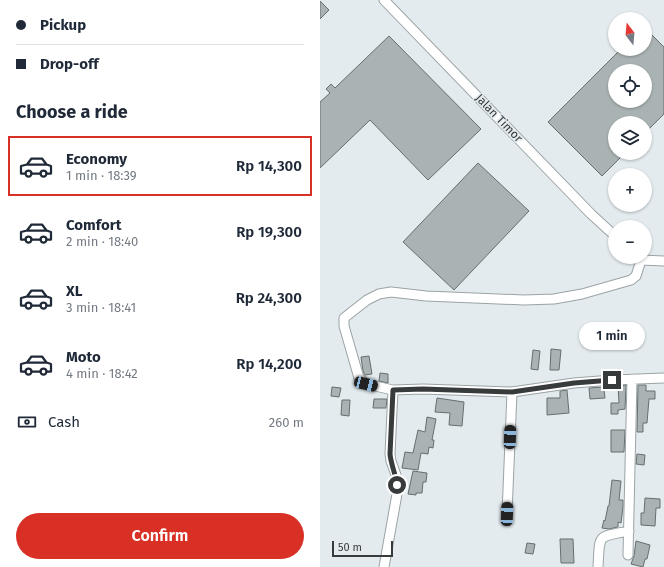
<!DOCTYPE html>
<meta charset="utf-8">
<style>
body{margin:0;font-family:"Fira Sans",sans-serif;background:#f2f2f3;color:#1f2937;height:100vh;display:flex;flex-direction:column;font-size:15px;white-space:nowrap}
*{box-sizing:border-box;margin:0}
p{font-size:13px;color:#747a83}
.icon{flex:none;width:22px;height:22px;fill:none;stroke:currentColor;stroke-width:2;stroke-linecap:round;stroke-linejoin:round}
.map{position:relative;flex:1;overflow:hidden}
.side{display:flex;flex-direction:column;background:#fff;width:320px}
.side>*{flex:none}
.banner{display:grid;align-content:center;height:88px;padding:0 16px;background:#fff}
.needle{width:26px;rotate:344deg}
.buttons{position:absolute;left:288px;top:12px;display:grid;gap:8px}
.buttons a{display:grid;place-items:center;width:44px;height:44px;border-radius:50%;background:#fff;box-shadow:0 1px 3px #0004;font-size:20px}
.scale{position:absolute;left:12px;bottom:10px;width:61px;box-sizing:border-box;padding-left:4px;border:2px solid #383b3c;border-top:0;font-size:11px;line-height:14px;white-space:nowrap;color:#383b3c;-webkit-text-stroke:3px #e3ebee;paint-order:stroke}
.end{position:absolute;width:18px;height:18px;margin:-9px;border:5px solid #383b3c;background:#fff;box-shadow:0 0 0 2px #fff}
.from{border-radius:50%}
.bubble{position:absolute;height:28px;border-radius:14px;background:#fff;box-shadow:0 1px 3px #0004;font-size:13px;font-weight:600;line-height:28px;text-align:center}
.car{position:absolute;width:12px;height:24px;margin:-12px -6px;border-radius:5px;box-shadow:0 0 3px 1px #0007;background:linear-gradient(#222 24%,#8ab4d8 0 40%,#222 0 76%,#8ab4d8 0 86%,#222 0)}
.banner b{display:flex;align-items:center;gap:14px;height:38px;font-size:15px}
.banner b+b{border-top:1px solid #e0e1e3}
.banner i{width:10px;height:10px;background:#1f2937}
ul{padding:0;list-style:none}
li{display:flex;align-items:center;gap:12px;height:60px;margin:0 8px 6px;padding:0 8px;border:2px solid transparent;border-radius:0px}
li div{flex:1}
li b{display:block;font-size:15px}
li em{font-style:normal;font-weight:600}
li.selected{border-color:#d93025}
li>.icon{width:36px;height:36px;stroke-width:1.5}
h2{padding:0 16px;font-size:18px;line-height:48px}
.pay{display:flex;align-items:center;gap:10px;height:44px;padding:0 16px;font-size:15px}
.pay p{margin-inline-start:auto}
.button{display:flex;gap:8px;margin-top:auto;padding:8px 16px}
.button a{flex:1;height:46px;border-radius:24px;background:#d93025;color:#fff;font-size:16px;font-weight:600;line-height:46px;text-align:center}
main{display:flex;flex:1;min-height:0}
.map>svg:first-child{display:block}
</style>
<main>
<section class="side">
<div class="banner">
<b><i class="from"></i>Pickup</b>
<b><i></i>Drop-off</b>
</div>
<h2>Choose a ride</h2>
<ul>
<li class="selected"><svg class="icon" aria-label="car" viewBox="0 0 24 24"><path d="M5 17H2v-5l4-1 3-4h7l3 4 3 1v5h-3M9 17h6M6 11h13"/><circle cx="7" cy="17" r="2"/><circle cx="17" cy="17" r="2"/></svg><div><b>Economy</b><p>1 min · 18:39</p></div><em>Rp 14,300</em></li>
<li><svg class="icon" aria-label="car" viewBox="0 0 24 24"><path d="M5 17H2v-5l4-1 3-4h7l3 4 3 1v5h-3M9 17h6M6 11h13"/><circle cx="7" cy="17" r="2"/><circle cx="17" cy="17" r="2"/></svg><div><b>Comfort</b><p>2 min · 18:40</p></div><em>Rp 19,300</em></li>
<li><svg class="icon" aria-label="car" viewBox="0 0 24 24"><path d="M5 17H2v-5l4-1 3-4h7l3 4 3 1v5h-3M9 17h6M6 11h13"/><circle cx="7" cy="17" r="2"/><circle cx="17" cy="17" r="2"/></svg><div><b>XL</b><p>3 min · 18:41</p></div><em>Rp 24,300</em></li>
<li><svg class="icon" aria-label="car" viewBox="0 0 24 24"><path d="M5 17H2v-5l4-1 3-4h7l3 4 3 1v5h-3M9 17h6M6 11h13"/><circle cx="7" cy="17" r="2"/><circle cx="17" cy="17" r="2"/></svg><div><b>Moto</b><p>4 min · 18:42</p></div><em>Rp 14,200</em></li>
</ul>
<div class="pay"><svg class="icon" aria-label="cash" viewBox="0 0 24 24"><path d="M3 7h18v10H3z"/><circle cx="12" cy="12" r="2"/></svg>Cash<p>260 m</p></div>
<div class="button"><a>Confirm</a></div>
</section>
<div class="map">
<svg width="344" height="567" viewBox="0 0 344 567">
<rect width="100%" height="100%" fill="#e3ebee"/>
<path fill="#aab3b3" stroke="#666e6f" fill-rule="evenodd" d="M0,1L9,10L0,19Z
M325,28L344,47V114L325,133V123H295V153H305L282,176L228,122L301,49H325ZM295,71H325V101H295Z
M69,36L161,129L108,180L50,120L0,168V102L10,93L6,89L11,84L15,88Z
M158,163L209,211L134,290L83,242Z
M231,349L241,350L239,370H230Z
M213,350L220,351L218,370L211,369Z
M49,356L52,374L45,375L43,371L41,357Z
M60,373L68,374V383L59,381Z
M306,385L305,409L298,410V414H291V403H299L298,386Z
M318,385H326V391H335V399H329L327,423H323V432H317Z
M298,386V389L284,390L285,398L270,399L269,388Z
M12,387L21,388L19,397L11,396Z
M247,390L249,413L227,415V398H240V391Z
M117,398L144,402L142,426L129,425L130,413L115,412Z
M54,399H67L66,408H53Z
M22,400H30L29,416L21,415Z
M107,417L116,419L112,440H114L113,448L109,447L108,454L101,453L98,470L82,468L85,452L93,453L98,430L105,432Z
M291,430H305L304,452H291Z
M317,454L325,455L324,465L316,464Z
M93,471L107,473L106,482H103L102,493H96V495L88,494Z
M292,480L301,481L299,500H303V507L301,523L298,522V527L289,529L282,528L284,520L285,521L288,506H289Z
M325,498L340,499V508H336L335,526L321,525V513H324Z
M240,539H253L254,563H241Z
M316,541L330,545L327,559H325L323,567L311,564L314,556Z
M207,543L215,544L213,554L205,553Z"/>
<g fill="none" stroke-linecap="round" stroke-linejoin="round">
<g stroke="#9ba3a6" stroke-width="11">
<path id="minor" d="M64,0L271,214L295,236
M317,257L321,260L344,261
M321,260L316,276L311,280L262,294L234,299L204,300L106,296L71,292L59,294L47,300L24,318V326L39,378L46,384L73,390L103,389L192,392L254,383L292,380L344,378
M187,514L192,392
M308,555L312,379
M64,567L77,494L76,475L71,461L70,454L73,390
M278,567C280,534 276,537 309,531"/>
</g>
<use href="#minor" stroke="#fff" stroke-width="9"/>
</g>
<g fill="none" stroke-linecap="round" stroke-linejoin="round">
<path stroke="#383b3c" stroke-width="5" d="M77,485C76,475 71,465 70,454L73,390L103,389L192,392L254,383L292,380"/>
</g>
<g text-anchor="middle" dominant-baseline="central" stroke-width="3" stroke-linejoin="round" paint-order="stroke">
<g font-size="12" fill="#383b3c" stroke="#e3ebee">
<text transform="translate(179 118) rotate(46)">Jalan Timor</text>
</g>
</g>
</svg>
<div class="buttons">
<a><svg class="needle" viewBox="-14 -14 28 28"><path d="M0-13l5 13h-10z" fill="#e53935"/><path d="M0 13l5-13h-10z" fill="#747a83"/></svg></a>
<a><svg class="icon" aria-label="locate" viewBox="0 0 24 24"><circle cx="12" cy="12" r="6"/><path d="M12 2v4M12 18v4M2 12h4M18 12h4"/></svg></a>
<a><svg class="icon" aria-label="layers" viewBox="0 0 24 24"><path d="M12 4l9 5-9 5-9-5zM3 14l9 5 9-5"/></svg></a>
<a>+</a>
<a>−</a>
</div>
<div class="scale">50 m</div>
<i class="end from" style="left:77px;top:485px"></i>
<i class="end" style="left:292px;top:380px"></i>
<div class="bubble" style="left:259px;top:322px;width:66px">1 min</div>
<i class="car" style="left:46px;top:384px;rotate:104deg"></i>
<i class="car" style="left:190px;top:437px;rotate:2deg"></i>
<i class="car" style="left:187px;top:514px;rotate:2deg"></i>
</div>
</main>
